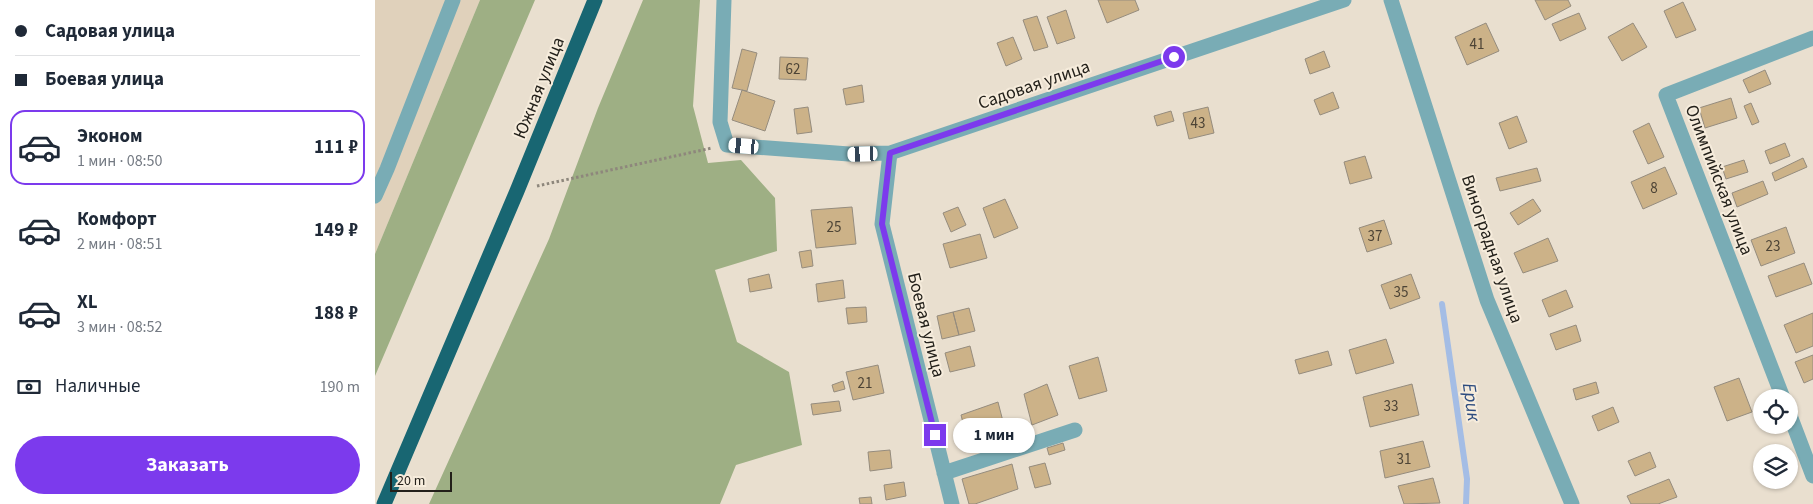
<!DOCTYPE html>
<html lang="ru">
<meta charset="utf-8">
<style>
body{margin:0;font-family:"Source Sans 3",sans-serif;background:#f2f2f3;color:#1f2937;height:100vh;display:flex;flex-direction:column;font-size:19px;white-space:nowrap}
*{box-sizing:border-box;margin:0}
p{font-size:16px;color:#747a83}
.icon{flex:none;width:28px;height:28px;fill:none;stroke:currentColor;stroke-width:2;stroke-linecap:round;stroke-linejoin:round}
.map{position:relative;flex:1;overflow:hidden}
.sheet{display:flex;flex-direction:column;background:#fff;width:375px}
.sheet>*{flex:none}
.top-card{display:grid;align-content:center;height:110px;padding:0 15px;background:#fff}
.fabs{position:absolute;left:1378px;top:389px;display:grid;gap:10px}
.fabs a{display:grid;place-items:center;width:45px;height:45px;border-radius:50%;background:#fff;box-shadow:0 1px 4px #0004;font-size:25px}
.scale{position:absolute;left:15px;bottom:12px;width:62px;box-sizing:border-box;padding-left:5px;border:2px solid #23201a;border-top:0;font-size:14px;line-height:18px;white-space:nowrap;color:#23201a;-webkit-text-stroke:4px #f6ecdc;paint-order:stroke}
.end{position:absolute;width:22px;height:22px;margin:-11px;border:6px solid #7c3aed;background:#fff;box-shadow:0 0 0 2px #fff}
.from{border-radius:50%}
.bubble{position:absolute;height:35px;border-radius:18px;background:#fff;box-shadow:0 1px 4px #0004;font-size:16px;font-weight:700;line-height:35px;text-align:center}
.car{position:absolute;width:15px;height:30px;margin:-15px -8px;border-radius:6px;box-shadow:0 0 4px 1px #0007;background:linear-gradient(#fff 24%,#345 0 40%,#fff 0 76%,#345 0 86%,#fff 0)}
.top-card b{display:flex;align-items:center;gap:18px;height:48px;font-size:19px}
.top-card b+b{border-top:1px solid #e0e1e3}
.top-card i{width:12px;height:12px;background:#1f2937}
ul{padding:0;list-style:none}
li{display:flex;align-items:center;gap:15px;height:75px;margin:0 10px 8px;padding:0 5px;border:2px solid transparent;border-radius:15px}
li div{flex:1}
li b{display:block;font-size:19px}
li em{font-style:normal;font-weight:700}
li.on{border-color:#7c3aed}
li>.icon{width:45px;height:45px;stroke-width:1.5}
.pay{display:flex;align-items:center;gap:12px;height:55px;padding:0 15px;font-size:19px}
.pay p{margin-inline-start:auto}
.cta{display:flex;gap:10px;margin-top:auto;padding:10px 15px}
.cta a{flex:1;height:58px;border-radius:30px;background:#7c3aed;color:#fff;font-size:20px;font-weight:700;line-height:58px;text-align:center}
main{display:flex;flex:1;min-height:0}
.map>svg:first-child{display:block}
</style>
<main>
<section class="sheet">
<div class="top-card">
<b><i class="from"></i>Садовая улица</b>
<b><i></i>Боевая улица</b>
</div>
<ul>
<li class="on"><svg class="icon" aria-label="car" viewBox="0 0 24 24"><path d="M5 17H2v-5l4-1 3-4h7l3 4 3 1v5h-3M9 17h6M6 11h13"/><circle cx="7" cy="17" r="2"/><circle cx="17" cy="17" r="2"/></svg><div><b>Эконом</b><p>1 мин · 08:50</p></div><em>111 ₽</em></li>
<li><svg class="icon" aria-label="car" viewBox="0 0 24 24"><path d="M5 17H2v-5l4-1 3-4h7l3 4 3 1v5h-3M9 17h6M6 11h13"/><circle cx="7" cy="17" r="2"/><circle cx="17" cy="17" r="2"/></svg><div><b>Комфорт</b><p>2 мин · 08:51</p></div><em>149 ₽</em></li>
<li><svg class="icon" aria-label="car" viewBox="0 0 24 24"><path d="M5 17H2v-5l4-1 3-4h7l3 4 3 1v5h-3M9 17h6M6 11h13"/><circle cx="7" cy="17" r="2"/><circle cx="17" cy="17" r="2"/></svg><div><b>XL</b><p>3 мин · 08:52</p></div><em>188 ₽</em></li>
</ul>
<div class="pay"><svg class="icon" aria-label="cash" viewBox="0 0 24 24"><path d="M3 7h18v10H3z"/><circle cx="12" cy="12" r="2"/></svg>Наличные<p>190 m</p></div>
<div class="cta"><a>Заказать</a></div>
</section>
<div class="map">
<svg width="1438" height="504" viewBox="0 0 1438 504">
<rect width="100%" height="100%" fill="#e9dfcf"/>
<path fill="#e0d1bb" d="M0,0H105L0,254Z"/>
<path fill="#9eaf84" d="M105,0H160L0,376V254Z
M268,0H325L318,106L333,163L366,160L400,198L402,251L340,270L362,342L414,372L427,445L361,465L345,504H54L174,239L223,108Z"/>
<g fill="none" stroke-linecap="round" stroke-linejoin="round">
<path stroke="#a4bde5" stroke-width="6" d="M1067,304L1092,479L1091,504"/>
</g>
<path fill="#ccb288" stroke="#958c7e" d="M723,0H760L764,10L732,23Z
M1160,0H1193L1196,6L1170,20Z
M1308,2L1321,30L1301,38L1289,11Z
M691,10L700,38L682,44L672,17Z
M1204,13L1211,29L1185,41L1177,24Z
M662,16L673,47L659,51L648,20Z
M1111,23L1124,51L1092,65L1080,37Z
M1258,23L1272,47L1247,61L1233,37Z
M638,37L647,59L631,66L622,43Z
M367,49L382,53L372,91L357,88Z
M949,51L955,67L935,74L930,59Z
M405,57L433,58L431,80L404,79Z
M1390,70L1396,84L1374,93L1368,80Z
M487,85L489,102L471,105L468,89Z
M367,90L400,101L390,131L357,120Z
M958,92L964,108L945,115L939,100Z
M1356,98L1362,118L1330,128L1324,108Z
M1376,103L1384,122L1377,125L1369,106Z
M433,107L437,132L422,134L419,109Z
M833,107L839,133L814,139L808,113Z
M796,111L799,121L782,126L779,116Z
M1142,116L1152,142L1134,149L1124,123Z
M1274,123L1289,157L1273,164L1258,131Z
M1410,143L1415,156L1395,164L1390,151Z
M990,156L997,178L975,184L969,162Z
M1428,158L1432,167L1400,181L1397,173Z
M1369,160L1373,172L1351,179L1347,167Z
M1290,167L1302,194L1268,209L1256,182Z
M1162,168L1166,181L1125,191L1121,178Z
M1388,181L1393,194L1362,207L1357,193Z
M630,199L643,228L619,238L608,208Z
M1158,199L1166,211L1143,225L1135,213Z
M477,207L481,244L441,248L436,210Z
M583,207L591,225L576,232L568,213Z
M1009,220L1017,244L992,252L984,228Z
M1411,227L1420,253L1386,266L1376,240Z
M605,234L612,258L575,268L568,244Z
M1173,238L1183,261L1148,273L1139,253Z
M436,250L438,266L427,268L424,252Z
M1429,263L1437,284L1401,297L1393,276Z
M394,274L397,288L375,292L373,279Z
M1036,274L1045,298L1015,309L1006,285Z
M468,280L470,298L443,302L441,284Z
M1191,290L1198,307L1174,317L1167,300Z
M491,307L492,322L473,324L471,308Z
M594,308L600,331L584,335L578,312Z
M578,312L584,335L567,339L562,316Z
M1438,313V346L1421,353L1409,325Z
M1201,325L1206,341L1181,350L1175,334Z
M1011,339L1019,363L981,374L974,350Z
M595,346L600,366L575,372L570,353Z
M953,351L957,365L924,374L920,360Z
M1438,355V379L1429,383L1420,362Z
M723,357L732,391L704,399L694,366Z
M503,365L509,393L478,400L471,372Z
M1364,378L1377,412L1352,421L1339,387Z
M468,381L470,389L459,392L457,385Z
M1221,382L1224,393L1201,400L1198,389Z
M672,384L683,415L657,425L649,394Z
M1037,384L1044,415L995,427L988,397Z
M464,401L466,411L438,415L436,404Z
M623,402L632,437L594,446L586,415Z
M1238,407L1244,422L1223,431L1217,416Z
M1048,441L1055,467L1010,478L1005,451Z
M688,443L690,450L674,455L672,448Z
M515,450L517,468L495,471L493,452Z
M1275,452L1281,467L1260,476L1253,461Z
M670,463L676,484L660,488L654,467Z
M637,464L643,489L600,504H594L587,479Z
M1058,478L1065,503L1029,504L1023,486Z
M1294,479L1302,497L1283,504H1256L1252,496Z
M529,482L531,496L511,500L509,485Z
M496,497L497,504H485L484,498Z"/>
<g fill="none" stroke-linecap="round" stroke-linejoin="round">
<path stroke="#8e877c" stroke-width="3" stroke-dasharray="2.5 2.5" stroke-linecap="butt" d="M162,186L337,148"/>
<path stroke="#79acb5" stroke-width="15" d="M349,0L345,122L352,145L474,154L515,153L969,0
M1016,0L1112,300L1197,504
M515,153L507,224L577,504
M0,196L12,169L78,0
M1408,398L1291,95L1438,38
M1414,413L1438,476
M569,473L700,430"/>
<path stroke="#186672" stroke-width="15" d="M9,504L142,191L220,0"/>
</g>
<g fill="none" stroke-linecap="round" stroke-linejoin="round">
<path stroke="#7c3aed" stroke-width="6" d="M560,435L507,224L515,153L799,57"/>
</g>
<g text-anchor="middle" dominant-baseline="central" stroke-width="4" stroke-linejoin="round" paint-order="stroke">
<g font-size="15" fill="#4d4436">
<text x="1102" y="44">41</text>
<text x="418" y="69">62</text>
<text x="823" y="123">43</text>
<text x="1279" y="188">8</text>
<text x="459" y="227">25</text>
<text x="1000" y="236">37</text>
<text x="1398" y="246">23</text>
<text x="1026" y="292">35</text>
<text x="490" y="383">21</text>
<text x="1016" y="406">33</text>
<text x="1029" y="459">31</text>
</g>
<g font-size="18" fill="#23201a" stroke="#f6ecdc">
<text transform="translate(659 85) rotate(-19)">Садовая улица</text>
<text transform="translate(164 88) rotate(-68)">Южная улица</text>
<text transform="translate(1344 180) rotate(69)">Олимпийская улица</text>
<text transform="translate(1117 249) rotate(71)">Виноградная улица</text>
<text transform="translate(551 325) rotate(76)">Боевая улица</text>
</g>
<g font-size="19" font-style="italic" fill="#2d4c7f" stroke="#f6ecdc">
<text transform="translate(1096 402) rotate(82)">Ерик</text>
</g>
</g>
</svg>
<div class="fabs">
<a><svg class="icon" aria-label="locate" viewBox="0 0 24 24"><circle cx="12" cy="12" r="6"/><path d="M12 2v4M12 18v4M2 12h4M18 12h4"/></svg></a>
<a><svg class="icon" aria-label="layers" viewBox="0 0 24 24"><path d="M12 4l9 5-9 5-9-5zM3 14l9 5 9-5"/></svg></a>
</div>
<div class="scale">20 m</div>
<i class="end from" style="left:799px;top:57px"></i>
<i class="end" style="left:560px;top:435px"></i>
<div class="bubble" style="left:578px;top:418px;width:82px">1 мин</div>
<i class="car" style="left:369px;top:146px;rotate:275deg"></i>
<i class="car" style="left:488px;top:154px;rotate:268deg"></i>
</div>
</main>
